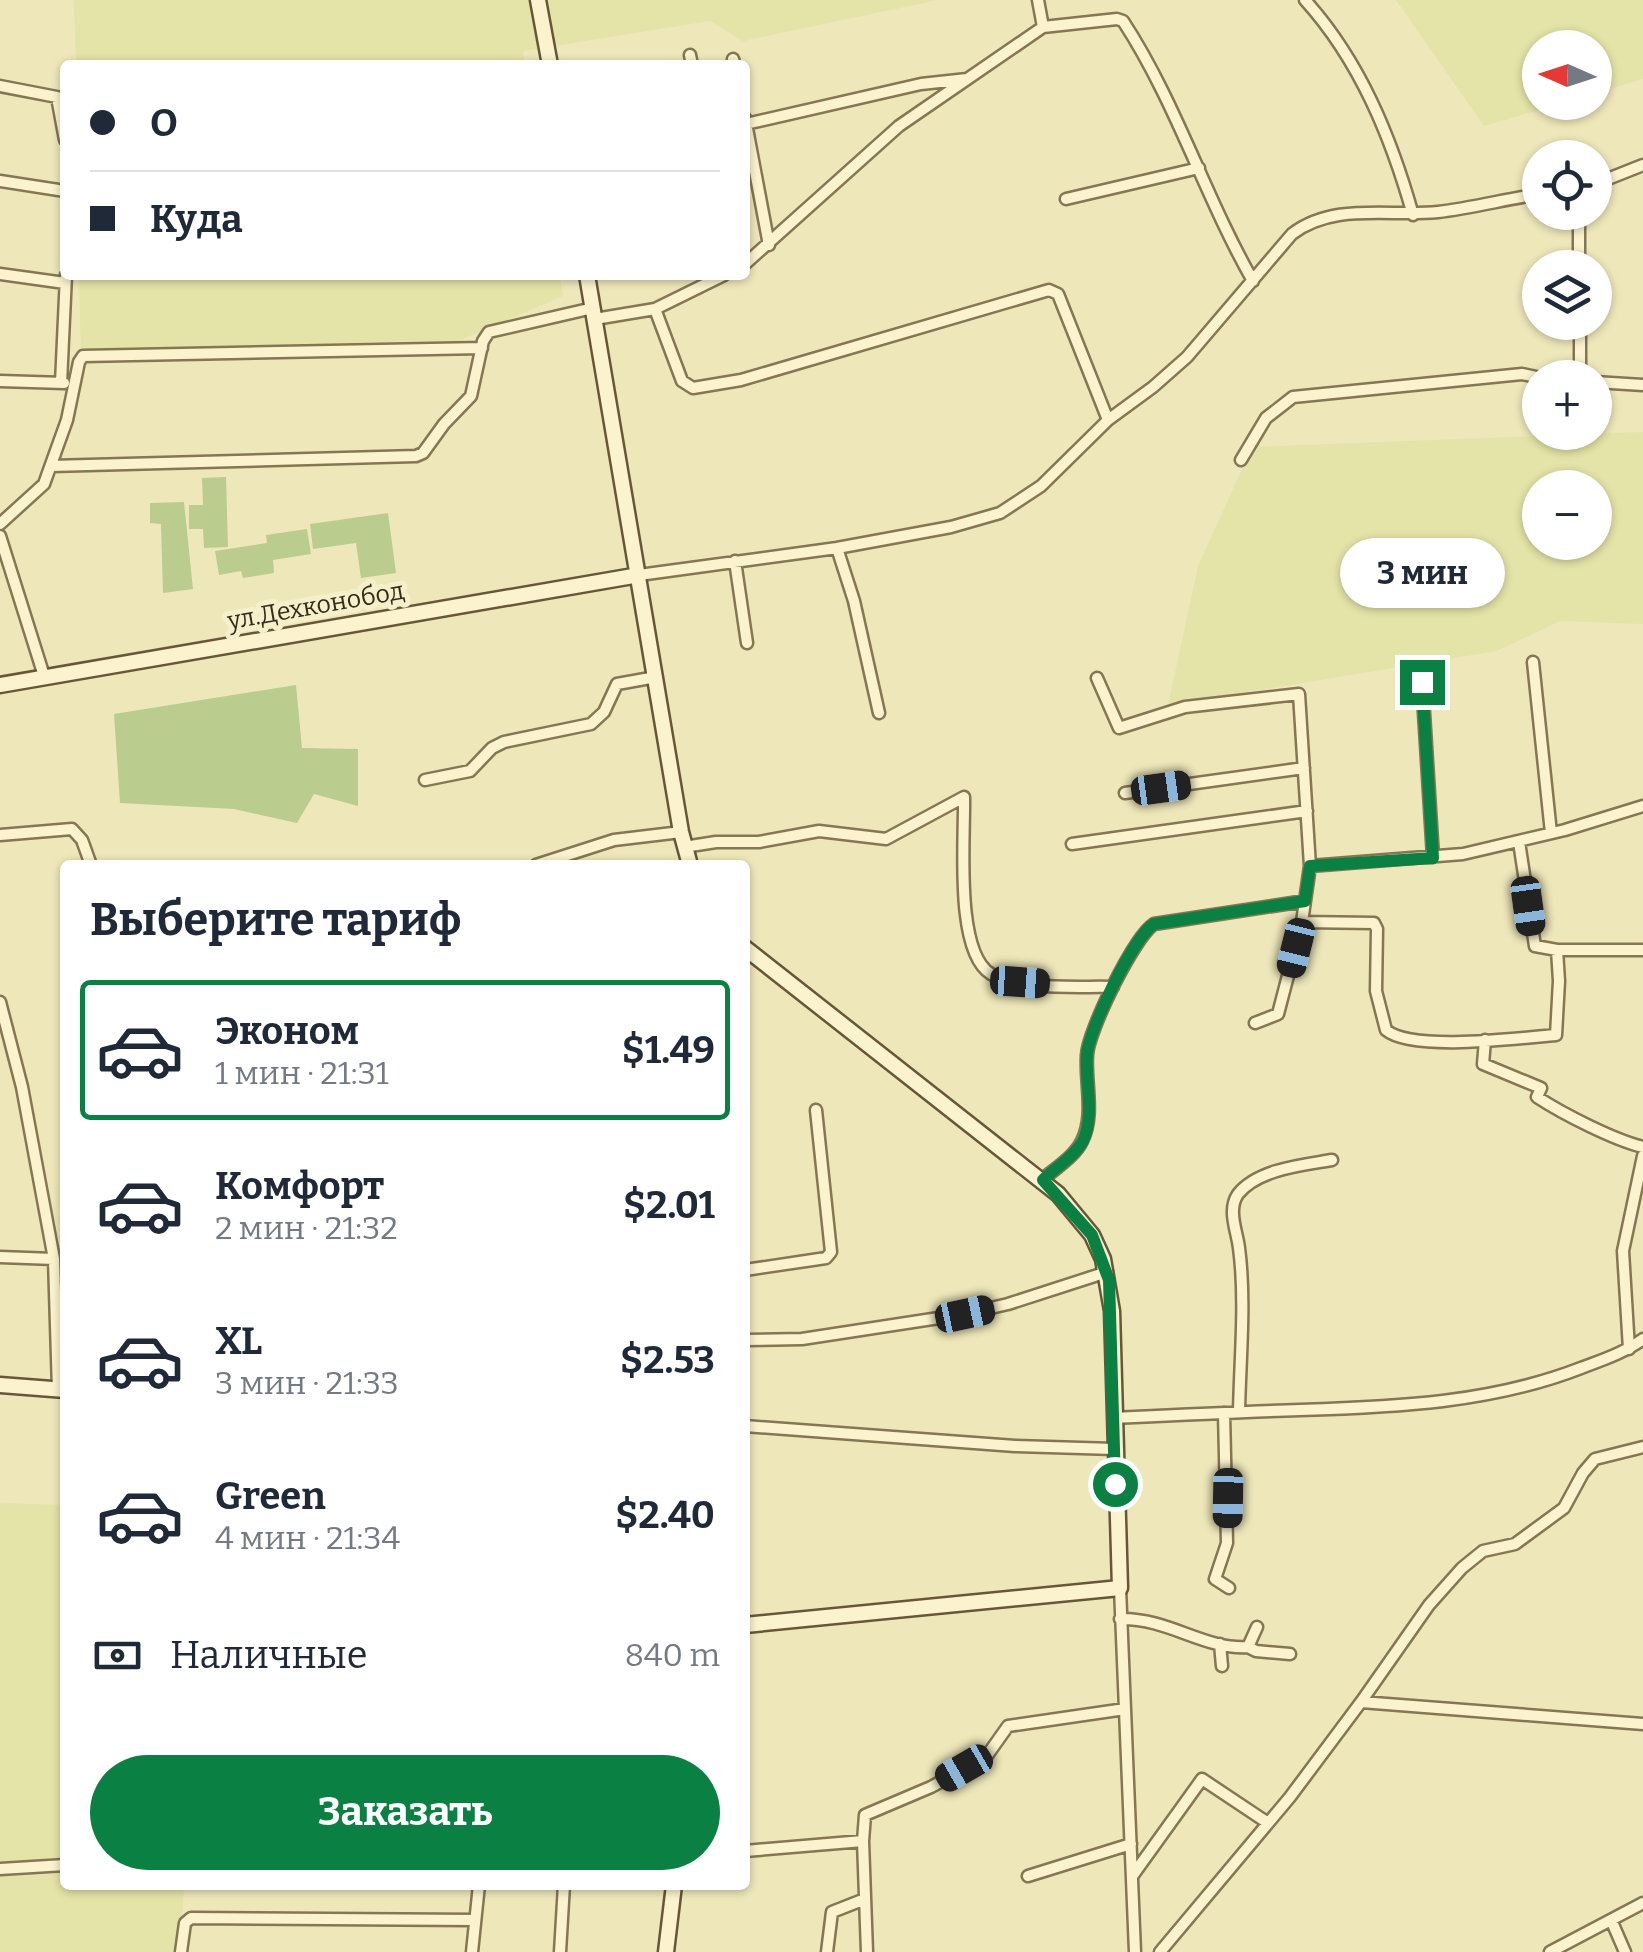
<!DOCTYPE html>
<html lang="ru">
<meta charset="utf-8">
<style>
body{margin:0;font-family:Bitter,serif;background:#f2f2f3;color:#1f2937;height:100vh;display:flex;flex-direction:column;font-size:38px;white-space:nowrap}
*{box-sizing:border-box;margin:0}
p{font-size:32px;color:#747a83}
.icon{flex:none;width:55px;height:55px;fill:none;stroke:currentColor;stroke-width:2;stroke-linecap:round;stroke-linejoin:round}
.map{position:relative;flex:1;overflow:hidden}
.details{position:absolute;left:60px;top:860px;width:690px;height:1030px;display:flex;flex-direction:column;background:#fff;border-radius:10px;box-shadow:0 2px 8px #0004}
.details>*{flex:none}
.hud{position:absolute;left:60px;top:60px;width:690px;height:220px;border-radius:10px;box-shadow:0 2px 8px #0004;display:grid;align-content:center;height:220px;padding:0 30px;background:#fff}
.needle{width:65px;rotate:273deg}
.buttons{position:absolute;left:1522px;top:30px;display:grid;gap:20px}
.buttons a{display:grid;place-items:center;width:90px;height:90px;border-radius:50%;background:#fff;box-shadow:0 2px 8px #0004;font-size:50px}
.end{position:absolute;width:45px;height:45px;margin:-22px;border:12px solid #0b8043;background:#fff;box-shadow:0 0 0 5px #fff}
.from{border-radius:50%}
.bubble{position:absolute;height:70px;border-radius:35px;background:#fff;box-shadow:0 2px 8px #0004;font-size:32px;font-weight:700;line-height:70px;text-align:center}
.car{position:absolute;width:30px;height:60px;margin:-30px -15px;border-radius:12px;box-shadow:0 0 8px 2px #0007;background:linear-gradient(#222 24%,#8ab4d8 0 40%,#222 0 76%,#8ab4d8 0 86%,#222 0)}
.hud b{display:flex;align-items:center;gap:35px;height:95px;font-size:38px}
.hud b+b{border-top:2px solid #e0e1e3}
.hud i{width:25px;height:25px;background:#1f2937}
ul{padding:0;list-style:none}
li{display:flex;align-items:center;gap:30px;height:140px;margin:0 20px 15px;padding:0 10px;border:5px solid transparent;border-radius:10px}
li div{flex:1}
li b{display:block;font-size:38px}
li em{font-style:normal;font-weight:700}
li.selected{border-color:#0b8043}
li>.icon{width:90px;height:90px;stroke-width:1.5}
h2{padding:0 30px;font-size:45px;line-height:120px}
.pay{display:flex;align-items:center;gap:25px;height:110px;padding:0 30px;font-size:38px}
.pay p{margin-inline-start:auto}
.primary-button{display:flex;gap:20px;margin-top:auto;padding:20px 30px}
.primary-button a{flex:1;height:115px;border-radius:60px;background:#0b8043;color:#fff;font-size:40px;font-weight:700;line-height:115px;text-align:center}
.map>svg:first-child{display:block}
</style>
<div class="map">
<svg width="1643" height="1952" viewBox="0 0 1643 1952">
<rect width="100%" height="100%" fill="#eee7ba"/>
<path fill="#e4e4a8" fill-rule="evenodd" d="M74,0H938L743,41L710,21L523,51L525,65H76Z
M1396,0H1643V79L1595,93V48H1540V102L1563,103L1484,126Z
M79,275H560L563,296L453,343L81,352Z
M1643,432V624L1560,621L1497,651L1168,705L1198,566L1252,447ZM1540,488H1595V542H1540Z
M0,1503L65,1505V1885H184L180,1952H0Z"/>
<path fill="#bbcc8f" d="M226,477L228,547L204,548L203,529H189V505H203L202,478Z
M184,502L193,589L163,593L161,524L150,523V503Z
M388,513L396,573L361,578L356,543L313,549L310,524Z
M307,529L311,554L273,560L274,573L243,578L241,571L219,575L215,551L267,543L266,535Z
M296,685L302,748L358,749V806L314,794L297,823L234,809L120,803L114,714Z"/>
<g fill="none" stroke-linecap="round" stroke-linejoin="round">
<g stroke="#857654" stroke-width="15">
<path id="street" d="M1305,0C1360,61 1391,137 1413,215
M1043,27L1117,19L1123,21C1176,102 1205,197 1253,281
M690,55L692,65
M733,59L735,65
M0,86L57,97L65,140
M745,118L769,245
M746,124L921,84L967,79
M0,181L65,191
M1595,184L1643,165
M1066,199L1199,168
M1579,212V268
M745,264L899,126L1043,27L1038,0
M0,274L65,283
M655,309L724,275
M595,319L655,309L682,381L693,388L741,380L1049,290L1058,294L1108,420
M1580,322V366
M0,381L64,383
M1595,382L1643,385
M61,383L66,275
M1241,460L1266,418L1293,397L1522,374L1541,378
M51,466L416,456L423,453L444,424L471,396L483,341L489,332L593,308
M0,524L44,484L67,420L79,362L83,356L482,348
M0,536L44,676
M837,548L854,601L879,713
M735,561L747,643
M639,575L837,548L951,527L1000,513L1041,486L1108,420L1153,387L1187,357L1292,234C1334,202 1389,217 1438,212C1472,208 1506,199 1540,194
M1533,662L1551,833
M1097,678L1119,728L1185,707L1299,694L1310,866L1305,901
M1422,681L1433,857
M425,780L470,771L492,748L504,742L591,724L604,712L617,684L656,677
M1125,793L1304,768
M0,835L72,829L82,840L91,865
M1519,842L1535,946L1557,950H1643
M1072,844L1307,811
M684,847L716,842H759L819,831L886,839L964,797C965,837 954,952 991,974C1018,991 1081,986 1113,987
M536,865L614,840L681,832
M1310,866L1463,854L1565,830L1643,806
M0,1002L22,1087L54,1259L58,1390
M1255,1023L1278,1014L1302,922
M1485,1040L1483,1064L1541,1088L1537,1097C1563,1114 1614,1140 1643,1147
M1043,1179C1056,1168 1075,1156 1082,1141C1095,1115 1085,1083 1087,1055C1088,1031 1134,937 1154,924L1305,901L1302,922L1374,923L1377,929L1376,991L1386,1030C1412,1052 1520,1038 1556,1035L1559,981L1557,950
M0,1257L54,1259
M745,1270L826,1258L831,1252L816,1110
M745,1340L802,1339L965,1314L1008,1304L1107,1272
M1629,1349L1623,1251L1643,1156
M1239,1412C1240,1358 1246,1301 1239,1248C1237,1231 1227,1210 1238,1194C1258,1169 1303,1165 1332,1160
M1224,1413L1227,1543L1215,1579L1229,1588
M1115,1418C1177,1415 1238,1412 1300,1410C1396,1407 1491,1403 1581,1368C1602,1360 1624,1353 1643,1339
M745,1426L1015,1446L1114,1449
M1120,1588L1135,1952
M1120,1619C1169,1618 1204,1650 1248,1647L1257,1627
M1220,1644L1222,1666
M1248,1647L1256,1651L1290,1654
M1361,1702L1643,1724
M745,1851L863,1841
M0,1869L65,1865
M1133,1875L1202,1779L1268,1823
M1028,1876L1131,1844
M1612,1922L1625,1952
M181,1952L185,1923L191,1918L475,1920
M472,1952L479,1885
M560,1952L564,1885
M827,1952L832,1912L865,1899
M867,1952L863,1841L865,1815L931,1787L986,1757L1008,1726L1125,1709
M1160,1952L1290,1797L1361,1702L1429,1605L1462,1568L1483,1551L1515,1544L1564,1508L1583,1473L1595,1459L1643,1447
M1550,1952L1643,1903"/>
</g>
<g stroke="#675738" stroke-width="19">
<path id="secondary" d="M538,0L550,65
M587,275L681,832L690,865
M0,685L639,575
M745,948L1058,1194L1092,1235L1103,1259L1112,1311L1120,1588L745,1625
M0,1385L65,1390
M666,1952L674,1885"/>
</g>
<use href="#street" stroke="#faf3cd" stroke-width="10"/>
<use href="#secondary" stroke="#faf3cd" stroke-width="14"/>
</g>
<g fill="none" stroke-linecap="round" stroke-linejoin="round">
<path stroke="#0b8043" stroke-width="12" d="M1115,1484L1109,1280L1092,1235L1043,1180C1055,1168 1075,1156 1083,1141C1095,1115 1085,1083 1087,1055C1088,1031 1134,936 1154,924L1305,901L1310,866L1433,858L1422,682"/>
</g>
<g text-anchor="middle" dominant-baseline="central" stroke-width="10" stroke-linejoin="round" paint-order="stroke">
<g font-size="25" fill="#342b1a" stroke="#f6f0ca">
<text transform="translate(316 606) rotate(-10)">ул.Дехконобод</text>
</g>
</g>
</svg>
<div class="buttons">
<a><svg class="needle" viewBox="-14 -14 28 28"><path d="M0-13l5 13h-10z" fill="#e53935"/><path d="M0 13l5-13h-10z" fill="#747a83"/></svg></a>
<a><svg class="icon" aria-label="locate" viewBox="0 0 24 24"><circle cx="12" cy="12" r="6"/><path d="M12 2v4M12 18v4M2 12h4M18 12h4"/></svg></a>
<a><svg class="icon" aria-label="layers" viewBox="0 0 24 24"><path d="M12 4l9 5-9 5-9-5zM3 14l9 5 9-5"/></svg></a>
<a>+</a>
<a>−</a>
</div>
<i class="end from" style="left:1115px;top:1484px"></i>
<i class="end" style="left:1422px;top:682px"></i>
<div class="bubble" style="left:1340px;top:538px;width:165px">3 мин</div>
<i class="car" style="left:1161px;top:788px;rotate:82deg"></i>
<i class="car" style="left:1528px;top:906px;rotate:172deg"></i>
<i class="car" style="left:1296px;top:948px;rotate:194deg"></i>
<i class="car" style="left:1020px;top:982px;rotate:94deg"></i>
<i class="car" style="left:965px;top:1314px;rotate:78deg"></i>
<i class="car" style="left:1228px;top:1498px;rotate:181deg"></i>
<i class="car" style="left:964px;top:1768px;rotate:240deg"></i>
<div class="hud">
<b><i class="from"></i>O</b>
<b><i></i>Куда</b>
</div>
<section class="details">
<h2>Выберите тариф</h2>
<ul>
<li class="selected"><svg class="icon" aria-label="car" viewBox="0 0 24 24"><path d="M5 17H2v-5l4-1 3-4h7l3 4 3 1v5h-3M9 17h6M6 11h13"/><circle cx="7" cy="17" r="2"/><circle cx="17" cy="17" r="2"/></svg><div><b>Эконом</b><p>1 мин · 21:31</p></div><em>$1.49</em></li>
<li><svg class="icon" aria-label="car" viewBox="0 0 24 24"><path d="M5 17H2v-5l4-1 3-4h7l3 4 3 1v5h-3M9 17h6M6 11h13"/><circle cx="7" cy="17" r="2"/><circle cx="17" cy="17" r="2"/></svg><div><b>Комфорт</b><p>2 мин · 21:32</p></div><em>$2.01</em></li>
<li><svg class="icon" aria-label="car" viewBox="0 0 24 24"><path d="M5 17H2v-5l4-1 3-4h7l3 4 3 1v5h-3M9 17h6M6 11h13"/><circle cx="7" cy="17" r="2"/><circle cx="17" cy="17" r="2"/></svg><div><b>XL</b><p>3 мин · 21:33</p></div><em>$2.53</em></li>
<li><svg class="icon" aria-label="car" viewBox="0 0 24 24"><path d="M5 17H2v-5l4-1 3-4h7l3 4 3 1v5h-3M9 17h6M6 11h13"/><circle cx="7" cy="17" r="2"/><circle cx="17" cy="17" r="2"/></svg><div><b>Green</b><p>4 мин · 21:34</p></div><em>$2.40</em></li>
</ul>
<div class="pay"><svg class="icon" aria-label="cash" viewBox="0 0 24 24"><path d="M3 7h18v10H3z"/><circle cx="12" cy="12" r="2"/></svg>Наличные<p>840 m</p></div>
<div class="primary-button"><a>Заказать</a></div>
</section>
</div>
